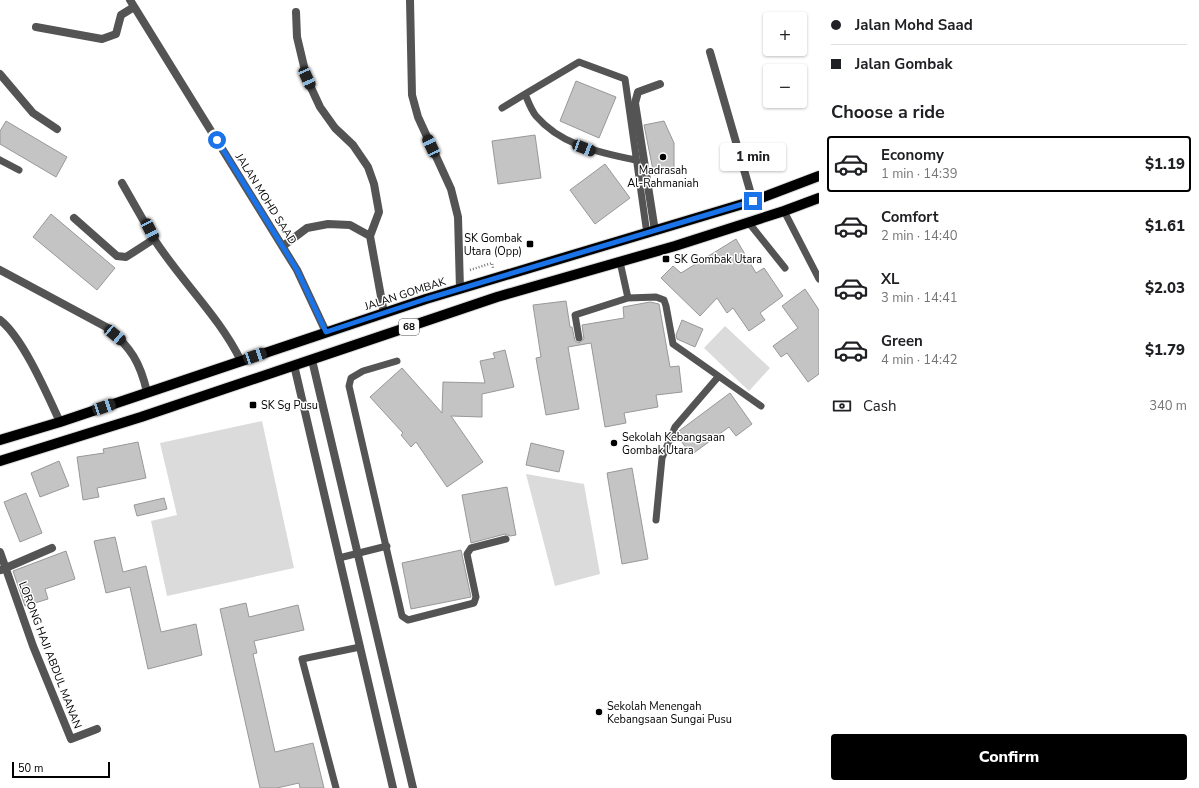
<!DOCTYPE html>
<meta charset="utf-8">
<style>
body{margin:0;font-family:"Nunito Sans",sans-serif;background:#f6f6f6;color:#202124;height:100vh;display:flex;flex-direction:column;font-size:15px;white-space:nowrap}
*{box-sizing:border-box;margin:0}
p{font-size:13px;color:#757577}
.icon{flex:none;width:22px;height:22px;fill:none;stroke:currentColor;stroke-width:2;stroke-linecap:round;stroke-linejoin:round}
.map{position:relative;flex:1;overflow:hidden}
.drawer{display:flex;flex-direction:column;background:#fff;width:380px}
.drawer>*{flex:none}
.guide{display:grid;align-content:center;height:88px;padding:0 12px;background:#fff}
.fabs{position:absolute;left:763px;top:12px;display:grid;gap:8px}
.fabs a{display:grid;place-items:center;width:44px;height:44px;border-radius:4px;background:#fff;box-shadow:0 1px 3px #0004;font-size:20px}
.scale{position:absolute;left:12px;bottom:10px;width:98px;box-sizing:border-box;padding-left:4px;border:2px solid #000;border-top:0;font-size:11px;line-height:14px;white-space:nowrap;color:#000;-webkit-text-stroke:3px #fff;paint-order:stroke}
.end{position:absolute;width:18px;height:18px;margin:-9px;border:5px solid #1a73e8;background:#fff;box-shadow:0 0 0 2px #fff}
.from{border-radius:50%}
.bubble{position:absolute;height:28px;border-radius:4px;background:#fff;box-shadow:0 1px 3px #0004;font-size:13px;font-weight:800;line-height:28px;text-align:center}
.car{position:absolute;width:12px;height:24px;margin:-12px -6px;border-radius:5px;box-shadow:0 0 3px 1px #0007;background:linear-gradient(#222 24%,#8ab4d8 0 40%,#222 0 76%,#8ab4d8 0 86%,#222 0)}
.guide b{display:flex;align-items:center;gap:14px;height:38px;font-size:15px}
.guide b+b{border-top:1px solid #e0e0e0}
.guide i{width:10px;height:10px;background:#202124}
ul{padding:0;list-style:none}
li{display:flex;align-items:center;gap:12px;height:56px;margin:0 8px 6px;padding:0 4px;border:2px solid transparent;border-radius:4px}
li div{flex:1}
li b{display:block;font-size:15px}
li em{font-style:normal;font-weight:800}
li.active{border-color:#000}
li>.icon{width:36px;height:36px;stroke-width:1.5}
h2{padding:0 12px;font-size:18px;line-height:48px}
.pay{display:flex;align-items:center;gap:10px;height:44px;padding:0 12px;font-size:15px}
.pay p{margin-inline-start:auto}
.action{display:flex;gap:8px;margin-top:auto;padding:8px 12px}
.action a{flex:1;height:46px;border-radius:4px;background:#000;color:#fff;font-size:16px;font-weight:800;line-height:46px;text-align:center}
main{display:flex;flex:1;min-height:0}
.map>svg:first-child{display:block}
</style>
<main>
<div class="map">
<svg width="819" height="788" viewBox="0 0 819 788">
<rect width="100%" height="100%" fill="#fff"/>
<path fill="#dbdbdb" d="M725,326L770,368L749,391L704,348Z
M262,421L294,568L167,596L151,521L177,515L160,443Z
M526,474L584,484L600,574L555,586Z"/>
<path fill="#c4c4c4" stroke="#989898" d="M576,81L616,97L599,138L560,121Z
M6,121L67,157L56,177L0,144V131Z
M664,121L674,143V171L654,175L644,125Z
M535,135L541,178L498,184L492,141Z
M605,164L630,198L595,224L570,190Z
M51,214L115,268L97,290L33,237Z
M736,239L756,273L764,268L783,296L760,313L765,320L749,331L733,308L727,313L717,298L700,316L661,278L673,266L681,273Z
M805,289L819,310V374L808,382L787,353L781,357L773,346L798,328L782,306Z
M566,301L570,327H572L575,341L579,343L584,339L582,325L624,318L623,307L650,302L659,304L670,367L679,366L682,392L656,395L658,407L624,413L626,423L605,427L591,343L568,347L579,409L546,415L536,358L541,357L533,305Z
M682,320L703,329L695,347L677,339L676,335Z
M505,350L514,387L482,394V417L451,416L483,462L447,487L416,442L411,447L401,435L403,433L370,397L402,368L442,413L443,382L485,383L480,361L495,358L493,353Z
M730,393L752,424L736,436L729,427L691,455L677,435L679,431Z
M138,442L146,478L97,488L99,497L83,500L77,457L104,453L103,449Z
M531,443L564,451L559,472L526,465Z
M59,461L69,486L40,497L31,473Z
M632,468L648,559L622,564L607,473Z
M507,487L516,535L510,536L505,534L471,543L462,495Z
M26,493L42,533L20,542L4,502Z
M164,498L167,509L137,516L134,505Z
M115,537L123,572L146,566L161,632L196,624L202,655L148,669L130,587L106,593L94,541Z
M461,550L471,597L411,609L402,563Z
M66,551L75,579L45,589L48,599L25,606L13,571Z
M246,603L249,617L298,605L304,630L254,641L257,653L253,654L275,752L313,743L324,788H300L299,783L277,788H260L220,609Z"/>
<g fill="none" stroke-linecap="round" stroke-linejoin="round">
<g stroke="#dbdbdb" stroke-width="12">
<path id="primary" d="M0,440L60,422L426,299L753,201L819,176
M0,461L141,417L497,297L675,246L784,211L819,198"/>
</g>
<path stroke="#767676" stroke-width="2.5" stroke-dasharray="1 2" stroke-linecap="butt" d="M470,270L492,263L493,268"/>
<path stroke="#545454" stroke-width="7" d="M502,108L525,94
M0,160L19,170
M635,160C599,152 562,146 536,116C531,110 528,101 525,94L579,62L625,79L647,234
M784,211L819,279
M749,223L785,268
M628,298L656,297L664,300L666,306L673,344L761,406
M579,338L575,315L628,298L620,262
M397,361L363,371L351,378L349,386L402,616L408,620L474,603L476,597L467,554L471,548L506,539
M656,520L662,458L675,427L718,377
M339,558L387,546
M336,788L302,659L360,647"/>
<path stroke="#545454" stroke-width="8" d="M130,0L297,270L326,332
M410,0L412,95L418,117L451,189L458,217L460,289
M296,12L297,37L307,79L320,107L335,128L353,145L368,167L374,184L379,212L370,236L384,313
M36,27L102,39L116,34L121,15L134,7
M710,52L753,201
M0,74L33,113L57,129
M122,183L154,239
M74,218L117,256L126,257L154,239C181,281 219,316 241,361
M655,231L635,103L638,92L660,84
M283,246L307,228L328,224L350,225L370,236
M0,270L108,328C131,348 140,362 147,392
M0,320C23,338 47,394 60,422
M312,360L413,788
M294,365L393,788
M0,552L33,646L71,739L97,729
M1,570L52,548"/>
<use href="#primary" stroke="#000" stroke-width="10"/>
</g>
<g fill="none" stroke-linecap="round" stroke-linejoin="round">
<path stroke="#1a73e8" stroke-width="5" d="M217,140L297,270L326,332L426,299L753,201"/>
</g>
<g fill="#000" stroke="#fff" stroke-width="1.5">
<circle cx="663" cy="157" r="4"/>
<rect x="526" y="240" width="8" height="8" rx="2"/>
<rect x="662" y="255" width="8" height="8" rx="2"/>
<rect x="249" y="401" width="8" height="8" rx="2"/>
<circle cx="614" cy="443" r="4"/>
<circle cx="599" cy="712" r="4"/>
</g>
<g text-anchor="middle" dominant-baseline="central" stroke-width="3" stroke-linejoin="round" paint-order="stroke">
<rect fill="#fff" stroke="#4c4c4c" stroke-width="1" x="399" y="319" width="20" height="16" rx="3"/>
<g font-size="10" font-weight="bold" fill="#000">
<text x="409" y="327">68</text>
</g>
<g font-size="11" fill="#000" stroke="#fff" text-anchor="start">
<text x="663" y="170" text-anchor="middle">Madrasah<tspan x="663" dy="13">Al-Rahmaniah</tspan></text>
<text x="522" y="238" text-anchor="end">SK Gombak<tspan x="522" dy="13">Utara (Opp)</tspan></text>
<text x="674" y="259">SK Gombak Utara</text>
<text x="261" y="405">SK Sg Pusu</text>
<text x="622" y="437">Sekolah Kebangsaan<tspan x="622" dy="13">Gombak Utara</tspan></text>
<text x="607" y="706">Sekolah Menengah<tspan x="607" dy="13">Kebangsaan Sungai Pusu</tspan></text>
</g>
<g font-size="11" fill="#000" stroke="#fff">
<text transform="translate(266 199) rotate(58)">JALAN MOHD SAAD</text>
<text transform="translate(405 294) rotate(-18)">JALAN GOMBAK</text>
<text transform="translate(50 655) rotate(69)">LORONG HAJI ABDUL MANAN</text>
</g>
</g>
</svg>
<div class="fabs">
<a>+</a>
<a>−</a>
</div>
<div class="scale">50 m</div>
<i class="end from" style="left:217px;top:140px"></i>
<i class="end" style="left:753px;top:201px"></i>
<div class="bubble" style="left:720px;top:143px;width:66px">1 min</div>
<i class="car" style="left:307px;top:78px;rotate:156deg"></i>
<i class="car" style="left:431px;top:146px;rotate:335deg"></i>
<i class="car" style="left:584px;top:148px;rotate:111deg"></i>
<i class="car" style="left:150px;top:230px;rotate:153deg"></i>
<i class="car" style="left:115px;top:335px;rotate:130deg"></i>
<i class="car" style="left:255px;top:356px;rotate:71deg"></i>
<i class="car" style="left:104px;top:407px;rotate:71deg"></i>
</div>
<section class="drawer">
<div class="guide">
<b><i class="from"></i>Jalan Mohd Saad</b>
<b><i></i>Jalan Gombak</b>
</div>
<h2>Choose a ride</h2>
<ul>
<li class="active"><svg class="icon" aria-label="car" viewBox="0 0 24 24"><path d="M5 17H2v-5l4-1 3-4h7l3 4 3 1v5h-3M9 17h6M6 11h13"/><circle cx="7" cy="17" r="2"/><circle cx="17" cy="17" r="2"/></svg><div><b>Economy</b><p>1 min · 14:39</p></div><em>$1.19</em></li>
<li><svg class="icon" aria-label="car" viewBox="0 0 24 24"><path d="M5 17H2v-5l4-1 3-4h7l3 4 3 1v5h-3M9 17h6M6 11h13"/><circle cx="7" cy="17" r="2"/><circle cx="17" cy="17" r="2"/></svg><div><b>Comfort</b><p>2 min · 14:40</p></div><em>$1.61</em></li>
<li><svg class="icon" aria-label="car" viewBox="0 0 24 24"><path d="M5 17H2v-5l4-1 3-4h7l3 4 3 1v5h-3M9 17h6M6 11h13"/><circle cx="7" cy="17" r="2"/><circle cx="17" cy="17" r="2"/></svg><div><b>XL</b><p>3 min · 14:41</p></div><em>$2.03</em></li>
<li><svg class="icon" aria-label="car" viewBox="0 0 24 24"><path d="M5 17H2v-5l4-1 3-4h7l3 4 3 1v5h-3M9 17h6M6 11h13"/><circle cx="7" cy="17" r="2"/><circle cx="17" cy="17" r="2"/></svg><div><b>Green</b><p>4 min · 14:42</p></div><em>$1.79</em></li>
</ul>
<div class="pay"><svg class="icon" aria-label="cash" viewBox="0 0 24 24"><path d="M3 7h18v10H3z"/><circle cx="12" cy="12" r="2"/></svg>Cash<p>340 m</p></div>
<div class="action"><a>Confirm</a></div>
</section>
</main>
